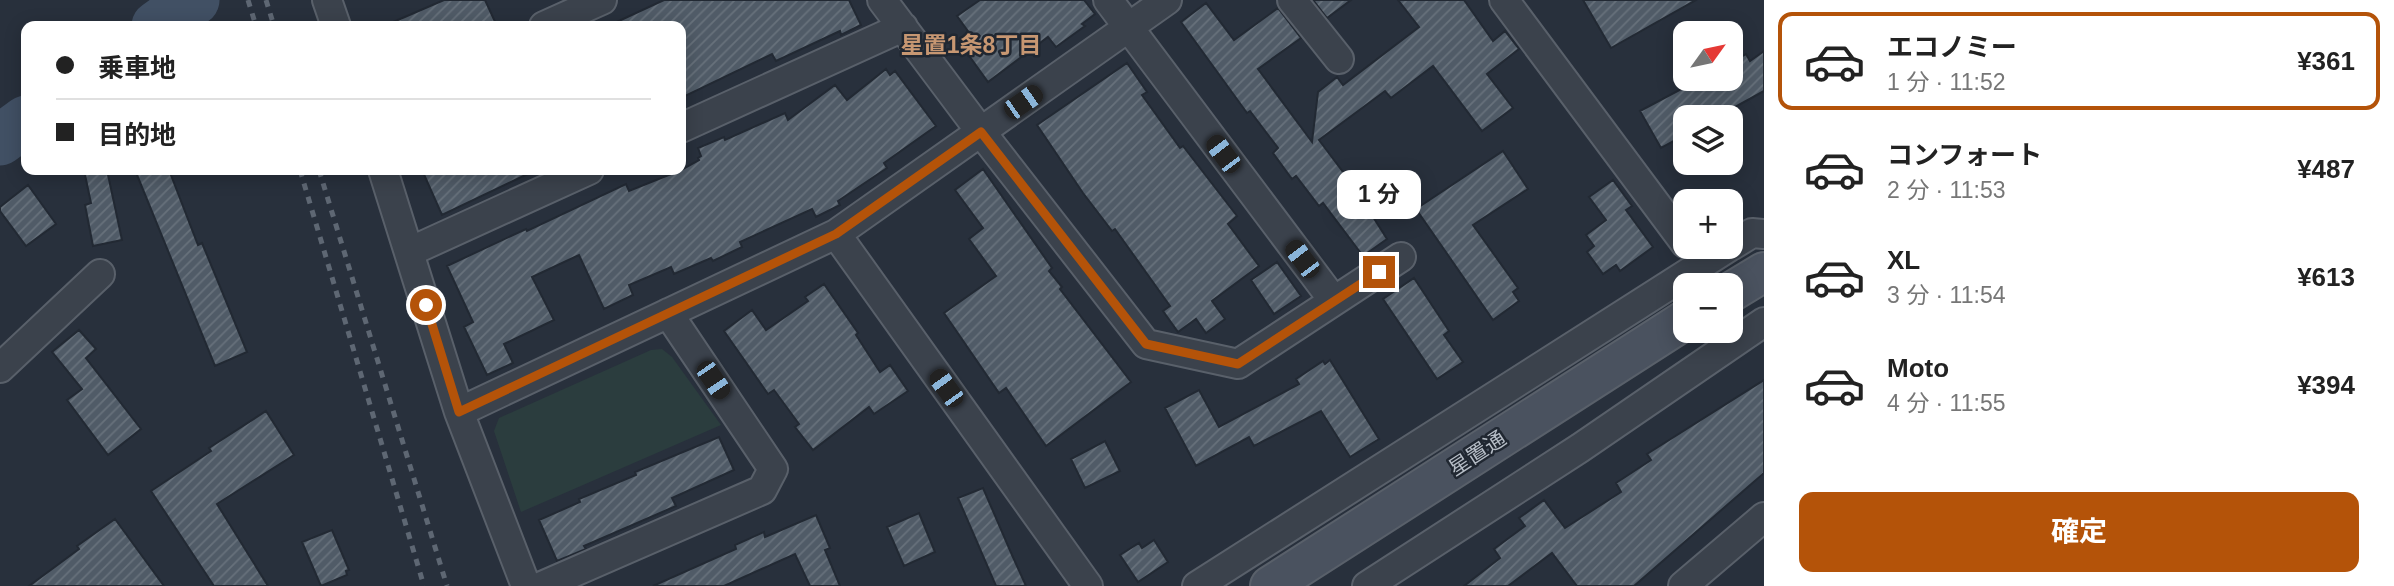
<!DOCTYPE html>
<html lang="ja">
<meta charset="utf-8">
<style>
body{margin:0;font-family:Arial,"Noto Sans JP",sans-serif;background:#f6f6f6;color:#222;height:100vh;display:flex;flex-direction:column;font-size:26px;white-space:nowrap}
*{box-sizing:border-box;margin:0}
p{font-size:23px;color:#767676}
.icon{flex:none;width:38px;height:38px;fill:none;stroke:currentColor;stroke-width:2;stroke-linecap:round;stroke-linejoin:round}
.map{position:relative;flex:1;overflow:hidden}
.panel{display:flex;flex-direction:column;background:#fff;width:630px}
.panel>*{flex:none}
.banner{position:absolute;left:21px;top:21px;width:665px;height:154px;border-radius:14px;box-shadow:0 4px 18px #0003;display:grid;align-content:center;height:154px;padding:0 35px;background:#fff}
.needle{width:46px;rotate:57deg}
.tools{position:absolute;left:1673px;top:21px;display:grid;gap:14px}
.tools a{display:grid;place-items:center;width:70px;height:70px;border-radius:14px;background:#fff;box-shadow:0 4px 18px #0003;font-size:35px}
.end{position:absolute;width:32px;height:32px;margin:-16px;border:9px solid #b45309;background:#fff;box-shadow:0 0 0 4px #fff}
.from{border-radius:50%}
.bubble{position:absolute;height:49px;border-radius:14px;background:#fff;box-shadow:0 4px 18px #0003;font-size:23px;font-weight:700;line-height:49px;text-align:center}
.car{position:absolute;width:21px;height:42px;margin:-21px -10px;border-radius:9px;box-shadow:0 0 5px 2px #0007;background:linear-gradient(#222 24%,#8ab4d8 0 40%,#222 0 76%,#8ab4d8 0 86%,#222 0)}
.banner b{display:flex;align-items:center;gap:24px;height:66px;font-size:26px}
.banner b+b{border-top:2px solid #e0e0e0}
.banner i{width:18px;height:18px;background:#222}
ul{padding:12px 0 0;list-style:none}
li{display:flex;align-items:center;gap:21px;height:98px;margin:0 14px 10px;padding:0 21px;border:4px solid transparent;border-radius:14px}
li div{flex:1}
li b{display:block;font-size:26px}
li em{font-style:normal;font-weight:700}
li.on{border-color:#b45309}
li>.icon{width:63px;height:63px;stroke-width:1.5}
.cta{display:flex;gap:14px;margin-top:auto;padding:14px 35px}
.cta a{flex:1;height:80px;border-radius:14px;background:#b45309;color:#fff;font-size:28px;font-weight:700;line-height:80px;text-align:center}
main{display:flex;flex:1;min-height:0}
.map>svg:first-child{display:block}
</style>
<main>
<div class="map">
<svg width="1764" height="586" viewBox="0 0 1764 586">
<defs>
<pattern id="building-hatch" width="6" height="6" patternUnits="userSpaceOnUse" patternTransform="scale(1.75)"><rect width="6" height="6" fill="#505b67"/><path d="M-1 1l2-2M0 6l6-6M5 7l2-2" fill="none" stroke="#67717b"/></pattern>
</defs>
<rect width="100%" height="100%" fill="#28303c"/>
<path fill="#2b3d3e" d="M662,349L672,357L721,425L521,512L494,431L499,418L651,350Z"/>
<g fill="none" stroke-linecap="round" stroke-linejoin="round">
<path stroke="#415064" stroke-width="51" d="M157,26L194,0
M0,140L26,121"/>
</g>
<path fill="url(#building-hatch)" stroke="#222933" stroke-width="2" d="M444,0H485L497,26H384Z
M664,0H849L861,25L841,35L840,31L776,61L772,54L681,98V26H608Z
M980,0H1084L1095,14L1082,24L1085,26L1056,47L1048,37L988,82L970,57L981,49L957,16Z
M1313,0H1351L1327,18Z
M1398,0H1464L1493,41L1505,31L1519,49L1487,74L1513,108L1482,131L1433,66L1391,98L1385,91L1319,140L1370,208L1368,209L1387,239L1363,256L1323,203L1319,206L1296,176L1292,179L1273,153L1278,148L1250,111L1247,113L1181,22L1206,3L1234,40L1278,8L1301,38L1258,69L1312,142L1318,92L1337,77L1343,85L1419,27Z
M1583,0H1696L1611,48Z
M1764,51V91L1717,117H1685V135L1661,148L1640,111L1700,79H1731V62L1746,54L1750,61Z
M1127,63L1147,92L1142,95L1180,148L1183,146L1237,216L1228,224L1259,266L1212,301L1225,319L1206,333L1196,319L1178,332L1163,311L1170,306L1115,229L1112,231L1083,193L1037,125Z
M886,69L890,75L895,71L936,126L884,163L887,168L838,201L840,205L816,217L812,209L740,242L742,247L713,261L711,258L674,274L671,267L629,285L633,295L604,309L579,255L532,277L554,320L504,344L513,363L487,375L464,327L473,322L447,266L526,229L527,231L626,184L629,191L681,170L699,160L698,158L701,156L698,148L724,137L725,140L785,113L788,120L835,85L847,100Z
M1503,151L1528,189L1473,225L1518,288L1513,292L1519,301L1493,320L1416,209Z
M983,169L1052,268L1049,271L1062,287L1060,289L1131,382L1046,446L1006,388L999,393L944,313L996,276L969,239L983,228L955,190Z
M84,170H107L122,240L93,246L85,205L91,203Z
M135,170H169L198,245L202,243L247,352L215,366Z
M422,170H536L442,215Z
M1613,180L1632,206L1626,210L1653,247L1620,271L1616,265L1603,274L1587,252L1594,246L1586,235L1606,220L1589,197Z
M28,185L56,224L26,246L0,211V207Z
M1277,262L1301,296L1274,314L1251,280Z
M1414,278L1449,331L1444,335L1463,362L1437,379L1383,299Z
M824,284L858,333L856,335L880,372L890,365L908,391L874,414L869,407L813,450L795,427L799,424L774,390L768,394L724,331L752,310L766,330L808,301L805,297Z
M79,330L96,349L86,358L141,429L108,455L67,400L82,389L52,352Z
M1330,360L1379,439L1350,457L1321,411L1254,446L1249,437L1196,466L1165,408L1199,390L1219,427L1299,384L1296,379L1323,361L1325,364Z
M1764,380V473L1634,586H1577L1552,553L1508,586H1464L1500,558L1494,549L1525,526L1519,518L1544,500L1565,528L1621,492L1616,483L1651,460L1647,454Z
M266,411L294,455L217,504L268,586H214L151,491L211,451L209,448Z
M719,437L734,470L672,498L676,506L584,546L586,549L557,561L539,520L580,502L579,499L636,475L635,472Z
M1105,441L1120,471L1085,488L1071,459Z
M983,488L1012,555L1026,586H996L958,498Z
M919,513L935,552L904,566L887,527Z
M816,515L830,548L825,550L840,586H810L795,554L724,586H653L736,549L735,545L764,532L765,537Z
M115,519L164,586H29L79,549L77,546Z
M332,530L349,570L346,571L347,575L321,586L302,542Z
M1154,540L1168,562L1138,582L1120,555L1139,543L1142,548Z"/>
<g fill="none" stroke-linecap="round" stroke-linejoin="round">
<g stroke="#59606a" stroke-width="32">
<path id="street" d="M327,0L336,26
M882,0L981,132L1146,344L1238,364L1401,257
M1108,0L1334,301
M1292,0L1339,59
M1504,0L1685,243
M544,26L602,0
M681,128L903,27
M383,170L459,412L526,586
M836,234L1088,586
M1731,246L1752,233L1764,234
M409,252L589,170
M0,368L100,274
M459,412L836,234L1167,0
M542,586L762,490L773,469L668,313
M1197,586L1729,247
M1367,586L1580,448L1764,322
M1683,586L1764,517"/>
</g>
<g stroke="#59606a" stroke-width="42">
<path id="secondary" d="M1731,292L1764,272
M1270,586L1685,320"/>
</g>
<use href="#street" stroke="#3b424c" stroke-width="28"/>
<use href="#secondary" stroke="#4a525f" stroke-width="38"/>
<path stroke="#5e6773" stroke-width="5" stroke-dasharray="7 7" stroke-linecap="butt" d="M248,0L256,26
M266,0L274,26
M300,170L424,586
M319,170L447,586"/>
</g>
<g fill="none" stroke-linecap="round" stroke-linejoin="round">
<path stroke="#b45309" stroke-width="9" d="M426,305L459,412L836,234L981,132L1146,344L1238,364L1379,272"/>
</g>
<g text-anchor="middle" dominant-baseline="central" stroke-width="5" stroke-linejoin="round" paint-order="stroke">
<g font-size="21" fill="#b7bec7" stroke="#202731">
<text transform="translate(1477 453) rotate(-33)">星置通</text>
</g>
<g font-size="23" font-weight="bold" fill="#c79772" stroke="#202731">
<text x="971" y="45">星置1条8丁目</text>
</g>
</g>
</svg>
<div class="tools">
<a><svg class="needle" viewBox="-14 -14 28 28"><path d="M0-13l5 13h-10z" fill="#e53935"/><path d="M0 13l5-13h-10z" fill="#767676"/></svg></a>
<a><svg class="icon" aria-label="layers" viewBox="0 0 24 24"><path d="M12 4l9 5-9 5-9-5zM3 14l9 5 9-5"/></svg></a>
<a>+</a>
<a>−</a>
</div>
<i class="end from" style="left:426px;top:305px"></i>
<i class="end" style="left:1379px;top:272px"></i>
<div class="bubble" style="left:1337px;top:170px;width:84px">1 分</div>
<i class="car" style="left:1023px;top:102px;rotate:55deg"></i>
<i class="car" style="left:1223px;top:154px;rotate:323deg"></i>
<i class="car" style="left:1302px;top:259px;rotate:323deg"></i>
<i class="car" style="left:713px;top:380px;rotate:146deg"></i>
<i class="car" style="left:946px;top:388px;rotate:324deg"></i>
<div class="banner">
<b><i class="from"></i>乗車地</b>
<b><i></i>目的地</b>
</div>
</div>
<section class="panel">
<ul>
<li class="on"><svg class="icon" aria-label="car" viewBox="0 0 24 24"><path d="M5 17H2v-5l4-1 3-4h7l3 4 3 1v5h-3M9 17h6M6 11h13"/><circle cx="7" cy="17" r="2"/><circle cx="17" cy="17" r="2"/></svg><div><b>エコノミー</b><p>1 分 · 11:52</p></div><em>¥361</em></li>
<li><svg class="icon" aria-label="car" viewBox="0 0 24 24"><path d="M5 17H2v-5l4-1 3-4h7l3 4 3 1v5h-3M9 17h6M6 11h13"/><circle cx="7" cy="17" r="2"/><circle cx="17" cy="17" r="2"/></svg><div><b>コンフォート</b><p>2 分 · 11:53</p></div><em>¥487</em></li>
<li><svg class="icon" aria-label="car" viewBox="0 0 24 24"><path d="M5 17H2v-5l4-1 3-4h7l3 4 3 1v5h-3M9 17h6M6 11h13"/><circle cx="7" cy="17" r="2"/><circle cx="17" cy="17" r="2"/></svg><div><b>XL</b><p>3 分 · 11:54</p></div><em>¥613</em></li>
<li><svg class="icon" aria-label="car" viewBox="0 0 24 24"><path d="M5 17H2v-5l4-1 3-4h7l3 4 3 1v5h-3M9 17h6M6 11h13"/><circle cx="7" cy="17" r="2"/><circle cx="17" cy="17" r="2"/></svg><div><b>Moto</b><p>4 分 · 11:55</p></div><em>¥394</em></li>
</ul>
<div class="cta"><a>確定</a></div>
</section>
</main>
